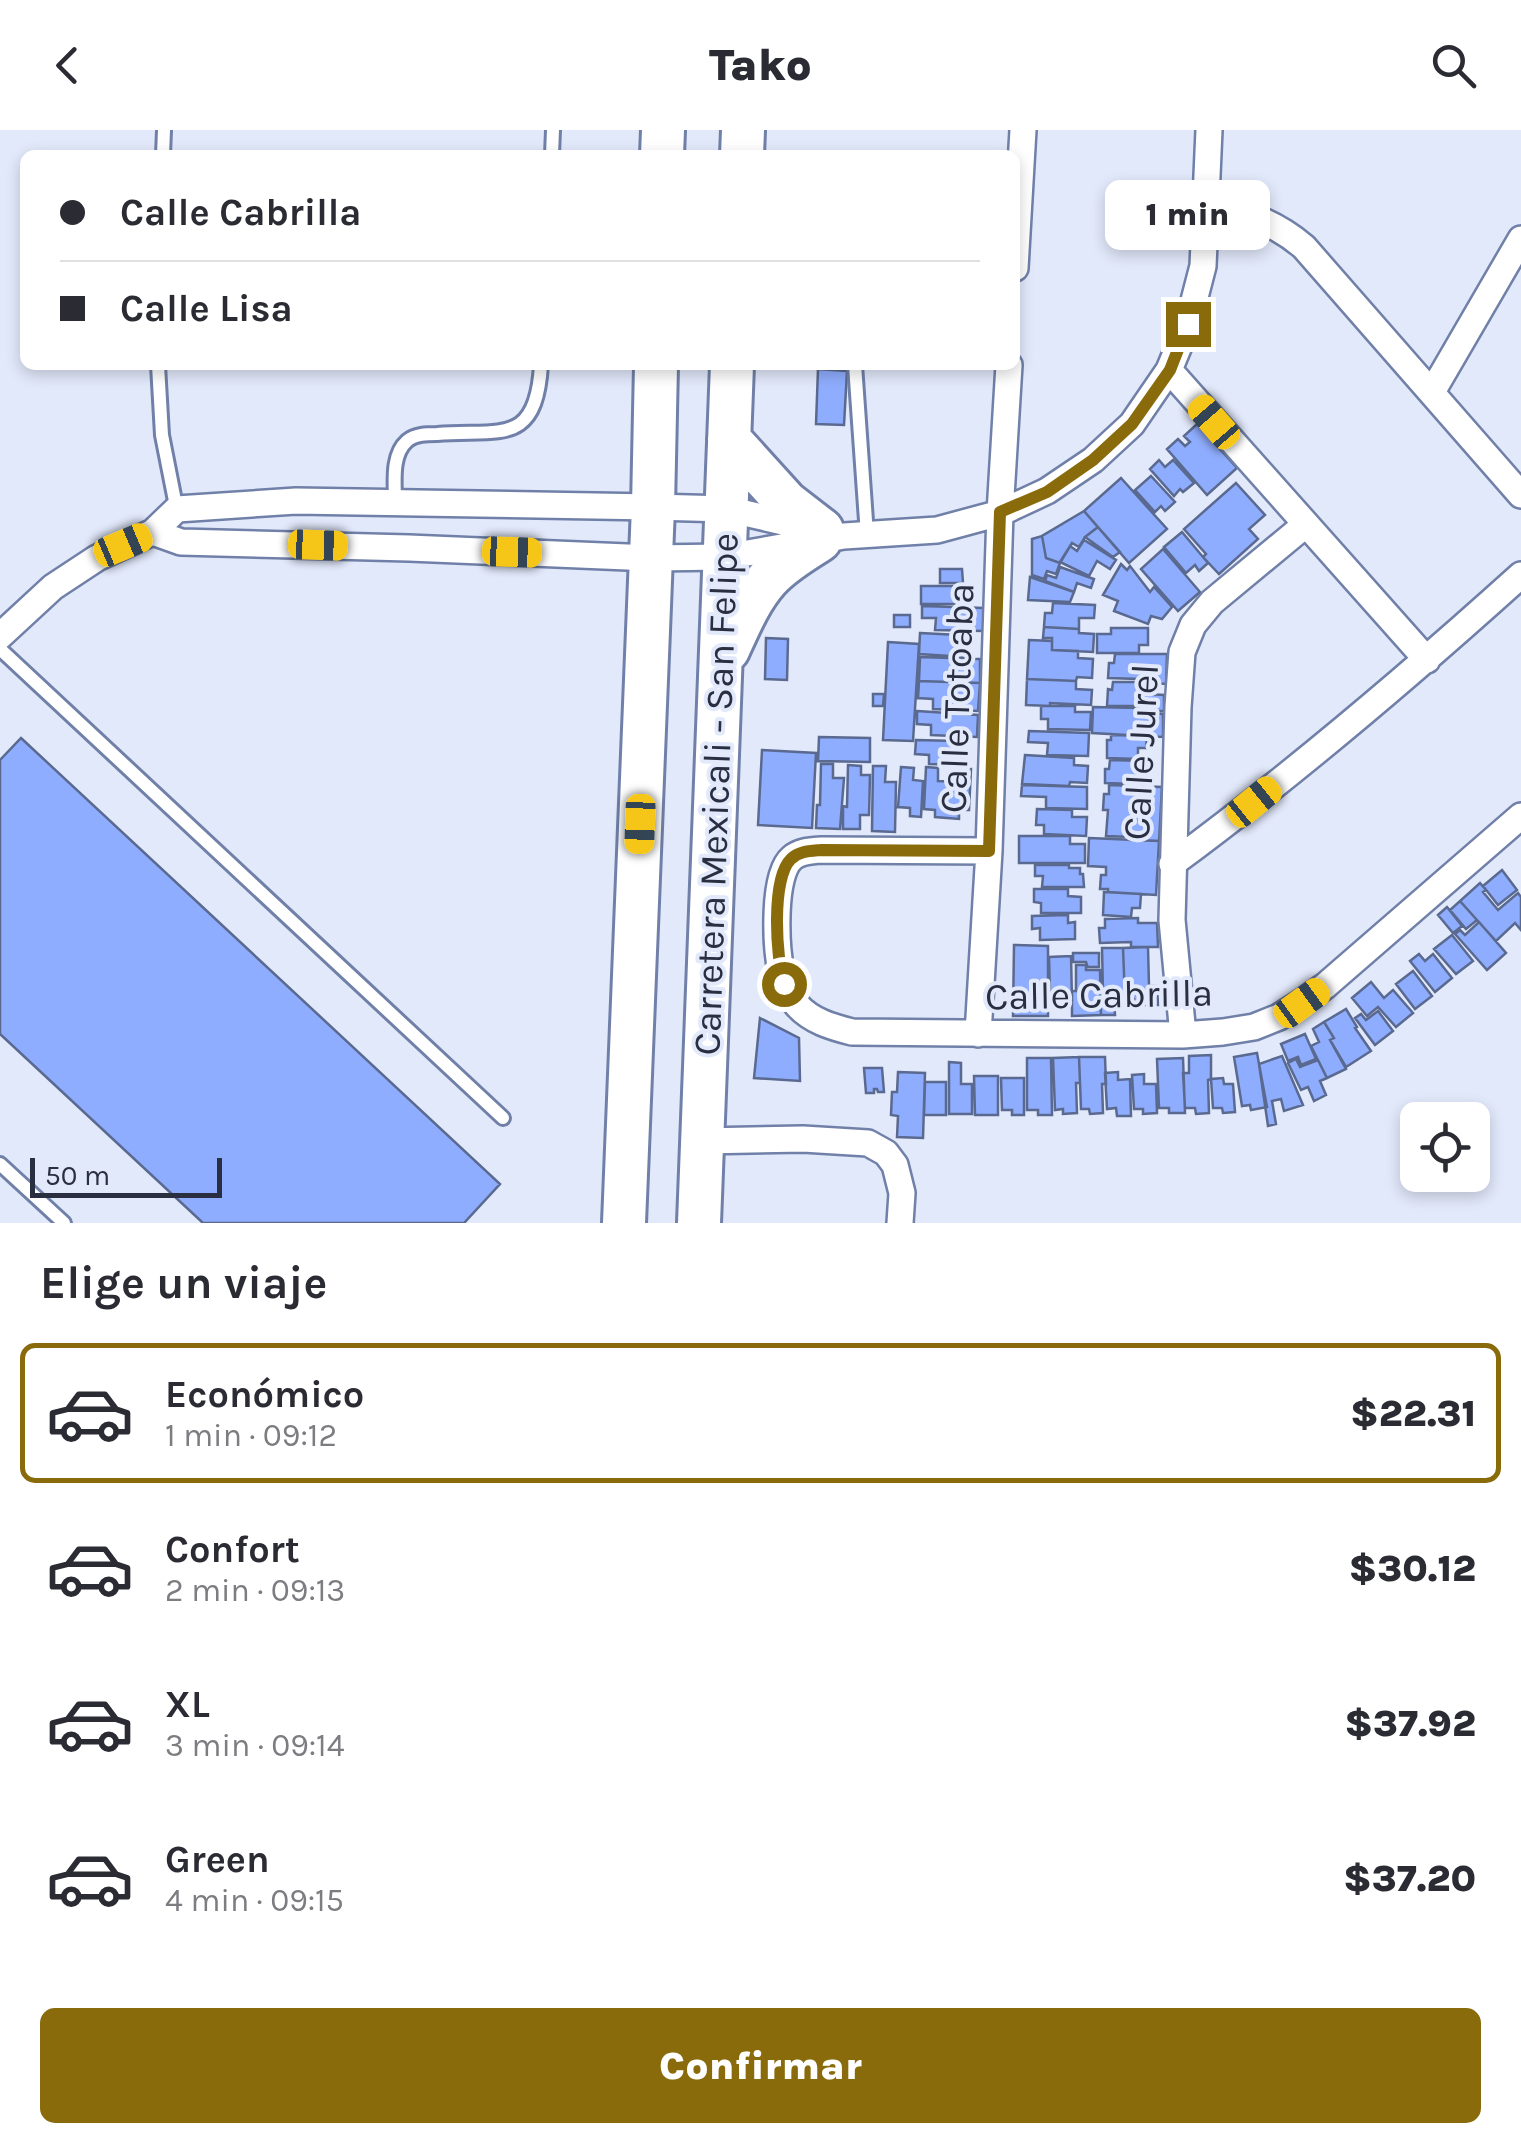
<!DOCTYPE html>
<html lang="es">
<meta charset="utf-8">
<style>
body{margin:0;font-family:Karla,sans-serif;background:#f7f7f7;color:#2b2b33;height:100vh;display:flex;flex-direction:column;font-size:38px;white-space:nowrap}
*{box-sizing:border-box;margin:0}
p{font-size:32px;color:#7c7c81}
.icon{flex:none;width:55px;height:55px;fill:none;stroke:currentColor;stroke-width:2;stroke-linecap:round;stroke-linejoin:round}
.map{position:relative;height:1093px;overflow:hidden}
.side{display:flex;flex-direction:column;background:#fff;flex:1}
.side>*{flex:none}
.guide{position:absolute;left:20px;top:20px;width:1000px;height:220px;border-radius:15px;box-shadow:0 5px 15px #0003;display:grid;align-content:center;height:220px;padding:0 40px;background:#fff}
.fabs{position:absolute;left:1400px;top:972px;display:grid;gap:20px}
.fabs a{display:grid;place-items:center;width:90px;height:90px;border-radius:15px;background:#fff;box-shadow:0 5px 15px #0003;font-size:50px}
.scale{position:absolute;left:30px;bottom:25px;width:192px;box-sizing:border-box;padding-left:10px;border:5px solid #292f40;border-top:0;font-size:28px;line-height:35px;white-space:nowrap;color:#292f40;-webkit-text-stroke:8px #e2e9fb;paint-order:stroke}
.end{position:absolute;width:45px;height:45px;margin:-22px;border:12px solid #8a6b0b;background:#fff;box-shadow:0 0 0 5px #fff}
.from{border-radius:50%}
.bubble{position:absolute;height:70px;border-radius:15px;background:#fff;box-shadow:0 5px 15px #0003;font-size:32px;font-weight:800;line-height:70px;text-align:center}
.car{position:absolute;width:30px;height:60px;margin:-30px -15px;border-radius:12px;box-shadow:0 0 8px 2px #0007;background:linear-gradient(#f5c518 24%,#345 0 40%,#f5c518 0 76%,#345 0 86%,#f5c518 0)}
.guide b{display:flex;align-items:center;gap:35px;height:95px;font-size:38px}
.guide b+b{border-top:2px solid #e1e1e2}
.guide i{width:25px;height:25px;background:#2b2b33}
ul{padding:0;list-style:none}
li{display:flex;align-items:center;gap:30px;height:140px;margin:0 20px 15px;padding:0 20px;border:5px solid transparent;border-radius:15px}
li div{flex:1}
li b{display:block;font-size:38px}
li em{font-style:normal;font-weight:800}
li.on{border-color:#8a6b0b}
li>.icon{width:90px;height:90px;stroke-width:1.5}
h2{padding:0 40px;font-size:45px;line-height:120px}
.action{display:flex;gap:20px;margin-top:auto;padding:20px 40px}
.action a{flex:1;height:115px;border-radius:15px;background:#8a6b0b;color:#fff;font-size:40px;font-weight:800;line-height:115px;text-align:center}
header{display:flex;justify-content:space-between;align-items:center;height:130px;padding:0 40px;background:#fff;font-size:45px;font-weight:800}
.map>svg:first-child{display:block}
</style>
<header><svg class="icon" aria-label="back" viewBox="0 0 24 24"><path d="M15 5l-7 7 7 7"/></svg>Tako<svg class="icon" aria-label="search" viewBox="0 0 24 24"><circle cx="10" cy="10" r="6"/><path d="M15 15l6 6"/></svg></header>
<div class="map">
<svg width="1521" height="1093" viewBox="0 0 1521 1093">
<rect width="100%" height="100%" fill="#e2e9fb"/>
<path fill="#8fadfe" stroke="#5a698f" stroke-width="2.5" d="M818,239L847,241L844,295L816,294Z
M1197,294L1237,338L1207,365L1167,319L1178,309L1185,316L1190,312L1184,306Z
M1159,330L1165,337L1173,330L1194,353L1183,362L1180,359L1174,366L1150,339Z
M1151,346L1175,372L1165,381L1161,376L1155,382L1135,360Z
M1121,348L1167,399L1129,433L1084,381Z
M1236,353L1265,385L1249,399L1258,409L1219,444L1203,427L1206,424L1184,399Z
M1084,381L1098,397L1085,407L1079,417L1072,413L1060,433L1046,428L1042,406Z
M1098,397L1120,422L1113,427L1085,407Z
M1182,402L1208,433L1199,441L1195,435L1186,443L1164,417Z
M1042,406L1046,428L1060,433L1056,444L1047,441L1044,449L1032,445V409Z
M1084,410L1116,430L1110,439L1097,431L1089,446L1060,432L1070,416L1077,421Z
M1163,419L1200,462L1178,481L1141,439Z
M1121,434L1127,440L1130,436L1150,462L1154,457L1172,477L1162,489L1151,486L1148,494L1114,481L1118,471L1103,465Z
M1060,437L1094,449L1091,458L1077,453L1074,462L1045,451L1047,445L1056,448Z
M940,439H962L963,453H940Z
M1030,447L1074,462L1070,472L1028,470Z
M921,456H962V474H921Z
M1053,473L1095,475L1094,488H1079V499L1044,497L1045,483H1052Z
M922,476L984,478L983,501L935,500L936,488H922Z
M894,485H910V497H894Z
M1044,497L1079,499V503L1094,504L1093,522L1052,520V508H1043Z
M1111,498H1148V515H1139V523H1097V504H1111Z
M920,503L959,505L958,513L966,514V527L919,524Z
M766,508L788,509L787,550L765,549Z
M1029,510L1052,511V520L1078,521V528L1093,529L1092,548L1077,547L1076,551L1027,549Z
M888,512L919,514L913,611L883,610Z
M1115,524H1167L1166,554L1139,552V549L1108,548L1109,533H1114Z
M920,527L980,529V553L919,551Z
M1027,549L1076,551V559L1092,560L1091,575L1050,573V576L1026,575Z
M919,551L980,553L978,581L933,579V569L918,568Z
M1113,552H1147V564L1164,565V581H1139V576H1107L1108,559L1112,560Z
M873,564H884L883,576H873Z
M1041,576H1075V582H1091L1090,600L1048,599V589H1041Z
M1093,577L1139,578V581H1147V583L1163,584V607L1092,603Z
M917,581L978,585L977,607L931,605V595L917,594Z
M1029,601L1089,603L1088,626L1047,625L1048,613L1028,612Z
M1111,605L1147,606L1146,618H1138V629L1107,628V610H1111Z
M819,607L870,608V632L818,631Z
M21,608L500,1054L464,1093H203L0,904V630Z
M916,610L956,611L955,625H964V635L929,634V625L915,624Z
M762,620L816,623L812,698L758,695Z
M1025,625L1074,628V635L1088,636L1087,653L1070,652L1069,656L1022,654Z
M1110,630L1145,631V644H1136V654L1105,653V639H1109Z
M821,634H833V648H844L840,699L816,698L817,675H820Z
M848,635L861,636V645H870L869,685H860V699H843V676L847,677Z
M873,636H886L885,652H896L895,702L872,701Z
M901,637L914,638L913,650L923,651L921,687L910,686V678L898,677Z
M926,637L938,638V651L958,652V639H971L969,680H959V689L935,687V680L924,679Z
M1022,655L1087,657V679L1046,678V667L1021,666Z
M1109,655L1162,657L1159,711L1130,710V707L1106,706L1108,680H1103L1104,664H1109Z
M1037,679L1072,680V687H1087L1086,706L1044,704V695H1036Z
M1019,706H1070V714H1085V733H1019Z
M1089,708L1159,711L1156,765L1108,762V759H1100L1101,745H1106V737L1088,736Z
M1035,735H1069V738H1080V744H1083L1084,757H1042L1043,746H1035Z
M1502,740L1517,760L1498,775L1483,756Z
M1480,753L1486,760L1483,762L1498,780L1518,763L1521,767V800L1515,793L1496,811L1477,790L1460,771Z
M1034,759H1068V766L1081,767V783H1041V773L1034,772Z
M1104,762L1141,764L1140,778H1132L1131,787L1103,785Z
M1460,771L1477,790L1466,799L1450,780Z
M1447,777L1462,796L1453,803L1438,785Z
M1068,785V793L1075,792V809L1040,810V798L1032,799V786Z
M1138,788V793H1157L1158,817H1131V812L1100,813L1099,798H1105V789Z
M1479,792L1506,823L1487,840L1455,804L1460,800L1465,805Z
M1452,805L1473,831L1456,844L1434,819Z
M1014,815L1048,816V886H1013Z
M1148,817L1149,856H1157L1158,875H1134V869H1125L1123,818Z
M1102,818H1123L1125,869H1114L1115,885H1101L1100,863L1103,862Z
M1073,823H1099V837H1086V840H1100L1101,885L1072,886V861H1076V835H1087L1086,832H1073Z
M1419,824L1425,831L1433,824L1452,848L1435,862L1410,831Z
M1071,826L1072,870H1062L1061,861L1050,862L1049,827Z
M1413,841L1432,866L1415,879L1396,854Z
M1371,852L1384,868L1393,860L1413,883L1396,897L1378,877L1367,886L1352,868Z
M1346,879L1357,897L1355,898L1371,921L1346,937L1330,910L1334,908L1324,892Z
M1378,881L1393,901L1375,915L1355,888L1361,884L1366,890Z
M760,888L799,908L800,951L754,948Z
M1324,892L1334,908L1330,910L1346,939L1327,948L1311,916L1319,912L1313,899Z
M1305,904L1316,929L1301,935L1298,927L1288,931L1281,914Z
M1257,923L1267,977L1251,980L1250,975L1242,976L1234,927Z
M1211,925V949L1208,950L1209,983L1196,984L1195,978H1185L1183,943H1189V926Z
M1282,926L1303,975L1284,981L1281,969L1272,971L1276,994L1268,996L1259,934Z
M1079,927H1105L1106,954H1102L1103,983L1090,984L1089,979H1081Z
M1079,927L1080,953H1076L1077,983L1063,984V979L1055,980L1053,928Z
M1027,928H1051L1052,985H1038V980H1027Z
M1183,928L1185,983H1169V978H1159L1157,929Z
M1296,929L1300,937L1318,930L1327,948L1320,951L1326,965L1314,971L1308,957L1301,960L1288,933Z
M949,932L961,933V954H972V984H949Z
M864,938H882L884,962H878L877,959H874V963H866Z
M898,942L925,943L923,1008L897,1007L898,986L891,985L892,962H897Z
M1118,942V950L1130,949L1131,986H1117L1116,978L1107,979L1105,943Z
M1144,944V954H1156L1157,983L1143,984V979H1134L1132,945Z
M974,946H998V985H975Z
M1001,948H1024V985H1012V980H1002Z
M1223,948L1224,954H1233L1235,982L1223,983L1222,978H1213L1211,949Z
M925,952H946V985H924Z"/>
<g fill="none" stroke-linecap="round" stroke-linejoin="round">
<g stroke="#7080a8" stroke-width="18">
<path id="lane" d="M163,25L164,0
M552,25L553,0
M158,235L162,305L177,381
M855,235L867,405
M395,371C395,353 391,325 407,311C415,304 427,304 437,304C500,299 536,317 541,235
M0,519L503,988
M0,1034L64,1093"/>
</g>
<g stroke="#7080a8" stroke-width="30">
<path id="street" d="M1206,72C1245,84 1272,90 1304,117L1521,365
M1015,138L1023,0
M1169,240L1427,530
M1432,262L1521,109
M153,402L181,412L409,418L651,428L725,427L844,406L937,400L1000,383L1047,361L1093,330L1132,294L1169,240L1188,194L1203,136L1209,0
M0,506L53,457L97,428L153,402L177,379L296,371L653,377L727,379L805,397
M989,721L821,720C810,721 800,721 792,728C772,745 776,817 781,841C783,853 789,866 797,875C811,891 832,897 852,902L1183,905L1223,902L1254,897L1279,887L1301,873L1325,856L1521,686
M1172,734C1294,644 1409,546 1521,445
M978,904L989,721L1000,383L1009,235
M1183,905L1172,790L1178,577L1182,522L1193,495L1212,472L1305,395
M702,1011L803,1009L868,1013L886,1023L895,1035L902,1063L900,1093"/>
</g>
<g stroke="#7080a8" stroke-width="48">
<path id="highway" d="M662,25L663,0
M742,25L743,0
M729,309L787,373L822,400
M728,520C739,496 750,469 768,449C782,433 802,422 820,410
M624,1093L653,377L656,235
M699,1093L732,235"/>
</g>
<use href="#lane" stroke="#fff" stroke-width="12"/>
<use href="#street" stroke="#fff" stroke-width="25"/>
<use href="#highway" stroke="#fff" stroke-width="42"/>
</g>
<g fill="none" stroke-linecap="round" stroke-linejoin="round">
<path stroke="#8a6b0b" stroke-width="12" d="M784,854C776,828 771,748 791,729C799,721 810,721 821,720L989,721L1000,382L1047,362L1093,330L1132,294L1170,240L1188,194"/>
</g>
<g text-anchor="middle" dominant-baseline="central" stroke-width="8" stroke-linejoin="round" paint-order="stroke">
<g font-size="38" fill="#292f40" stroke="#e2e9fb">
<text transform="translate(957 568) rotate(-88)">Calle Totoaba</text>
<text transform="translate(1141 622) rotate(-87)">Calle Jurel</text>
<text transform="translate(716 664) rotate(-88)">Carretera Mexicali - San Felipe</text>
<text transform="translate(1099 865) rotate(-1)">Calle Cabrilla</text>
</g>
</g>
</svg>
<div class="fabs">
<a><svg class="icon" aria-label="locate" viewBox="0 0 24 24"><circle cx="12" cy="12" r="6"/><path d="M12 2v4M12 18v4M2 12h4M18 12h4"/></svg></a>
</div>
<div class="scale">50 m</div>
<i class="end from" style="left:784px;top:854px"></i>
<i class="end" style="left:1188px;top:194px"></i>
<div class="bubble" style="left:1105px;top:50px;width:165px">1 min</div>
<i class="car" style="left:1214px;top:292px;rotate:319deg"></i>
<i class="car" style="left:123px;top:415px;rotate:67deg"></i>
<i class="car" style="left:318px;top:415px;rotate:92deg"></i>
<i class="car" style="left:512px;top:422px;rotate:92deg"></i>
<i class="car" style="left:1254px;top:672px;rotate:51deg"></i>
<i class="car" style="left:640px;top:694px;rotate:182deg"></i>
<i class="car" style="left:1302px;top:873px;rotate:54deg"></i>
<div class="guide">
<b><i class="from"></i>Calle Cabrilla</b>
<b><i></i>Calle Lisa</b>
</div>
</div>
<section class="side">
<h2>Elige un viaje</h2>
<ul>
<li class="on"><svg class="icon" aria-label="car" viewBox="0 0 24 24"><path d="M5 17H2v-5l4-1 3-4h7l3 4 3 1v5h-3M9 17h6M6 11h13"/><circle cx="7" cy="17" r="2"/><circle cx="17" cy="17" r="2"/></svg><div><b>Económico</b><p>1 min · 09:12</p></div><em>$22.31</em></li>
<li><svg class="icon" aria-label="car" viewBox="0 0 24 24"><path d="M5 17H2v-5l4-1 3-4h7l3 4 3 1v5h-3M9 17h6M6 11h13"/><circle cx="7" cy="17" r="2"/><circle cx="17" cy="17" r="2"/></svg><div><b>Confort</b><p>2 min · 09:13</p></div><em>$30.12</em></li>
<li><svg class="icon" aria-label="car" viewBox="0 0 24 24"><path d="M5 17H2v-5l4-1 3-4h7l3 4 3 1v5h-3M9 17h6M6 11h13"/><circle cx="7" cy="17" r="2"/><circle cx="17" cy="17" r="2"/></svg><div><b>XL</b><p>3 min · 09:14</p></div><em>$37.92</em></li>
<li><svg class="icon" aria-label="car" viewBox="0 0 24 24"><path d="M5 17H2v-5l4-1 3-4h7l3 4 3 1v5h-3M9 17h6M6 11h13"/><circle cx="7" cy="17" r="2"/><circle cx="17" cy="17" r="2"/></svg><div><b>Green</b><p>4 min · 09:15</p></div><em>$37.20</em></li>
</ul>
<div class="action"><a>Confirmar</a></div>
</section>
